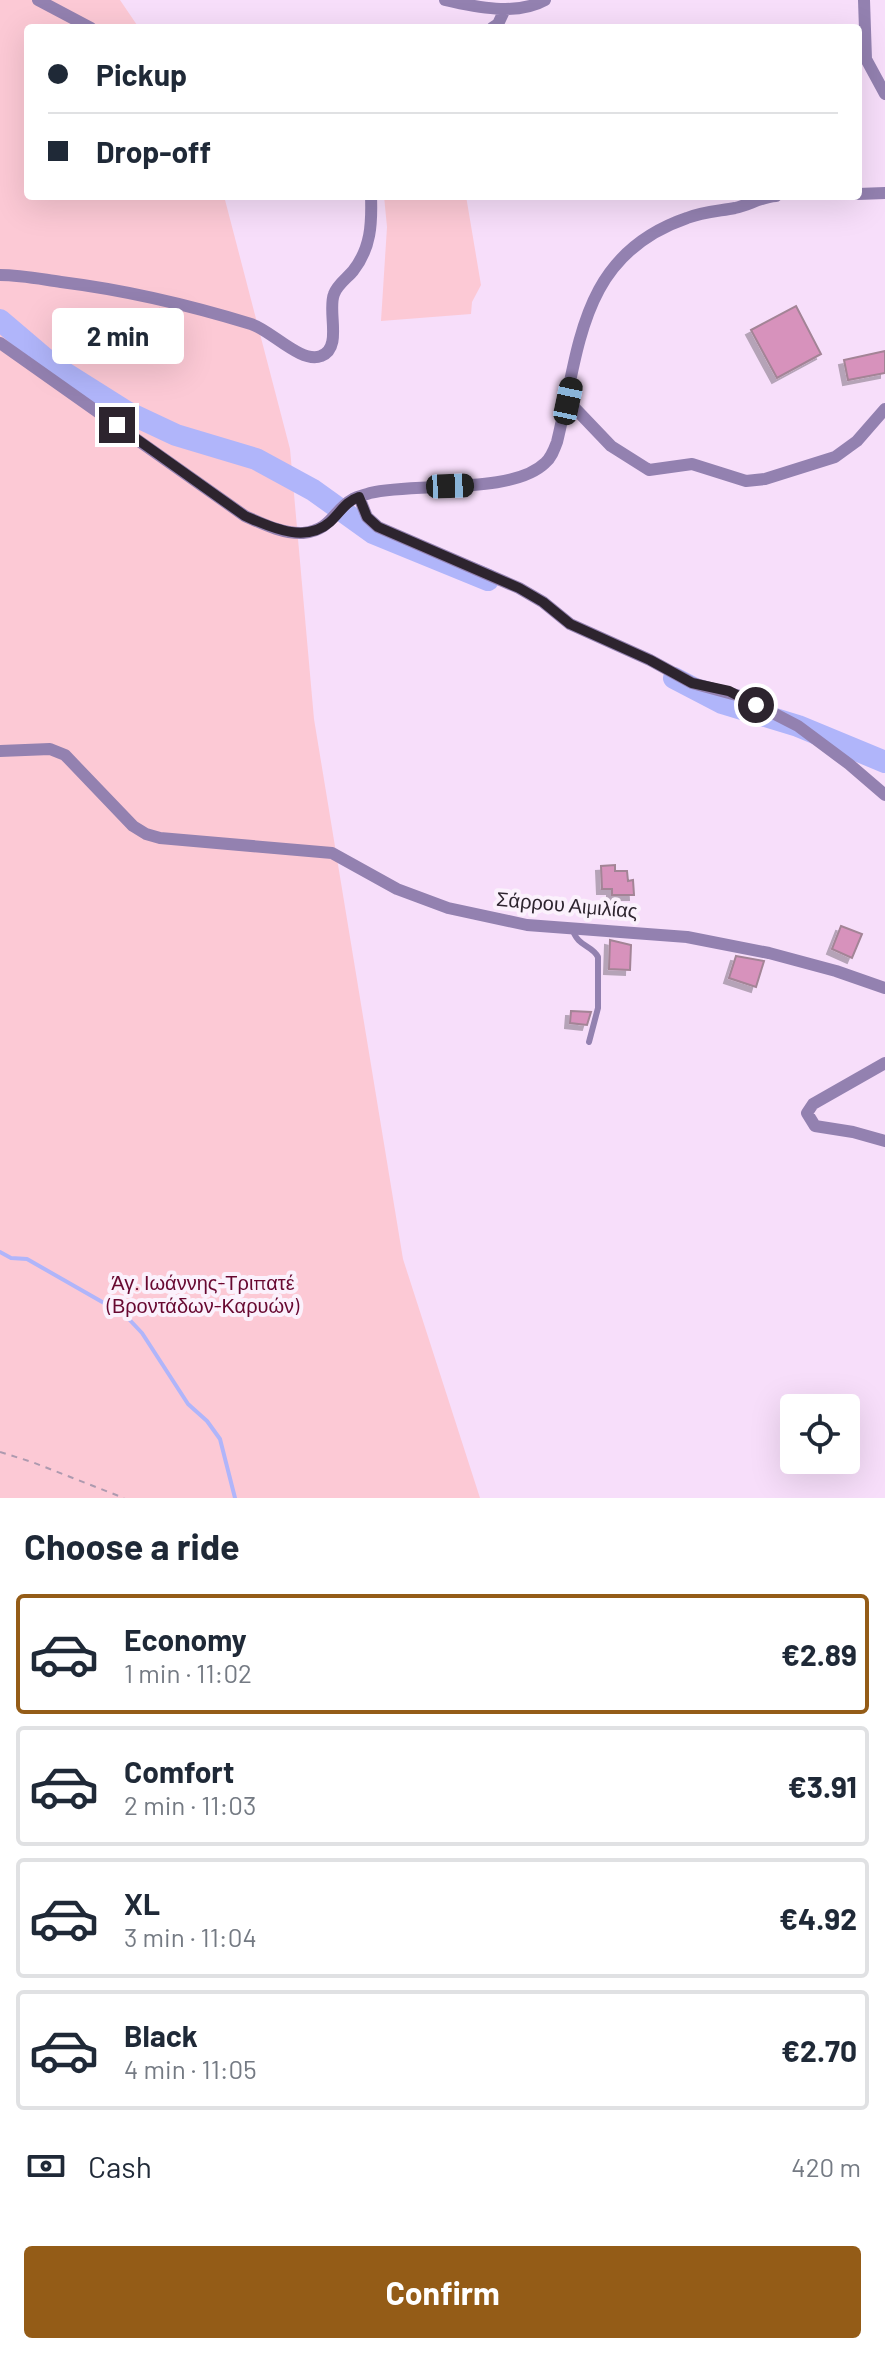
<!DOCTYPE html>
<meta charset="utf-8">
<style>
body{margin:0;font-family:Barlow,sans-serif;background:#f2f2f3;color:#1f2937;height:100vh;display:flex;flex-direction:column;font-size:30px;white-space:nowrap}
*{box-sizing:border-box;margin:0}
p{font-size:26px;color:#747a83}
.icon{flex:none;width:44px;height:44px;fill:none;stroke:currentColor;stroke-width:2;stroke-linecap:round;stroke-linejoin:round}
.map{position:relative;height:1498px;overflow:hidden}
.drawer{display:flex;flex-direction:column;background:#fff;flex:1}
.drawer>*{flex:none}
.banner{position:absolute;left:24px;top:24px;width:838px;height:176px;border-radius:8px;box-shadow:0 8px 32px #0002;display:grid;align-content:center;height:176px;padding:0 24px;background:#fff}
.buttons{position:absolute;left:780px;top:1394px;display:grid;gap:16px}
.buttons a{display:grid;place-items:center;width:80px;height:80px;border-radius:8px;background:#fff;box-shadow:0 8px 32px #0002;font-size:40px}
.end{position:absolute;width:36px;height:36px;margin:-18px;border:10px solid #2d242e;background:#fff;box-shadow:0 0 0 4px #fff}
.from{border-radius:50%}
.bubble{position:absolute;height:56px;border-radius:8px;background:#fff;box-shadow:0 8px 32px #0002;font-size:26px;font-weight:700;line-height:56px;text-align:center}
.car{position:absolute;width:24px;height:48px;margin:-24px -12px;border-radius:10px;box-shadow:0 0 6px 2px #0007;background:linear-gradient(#222 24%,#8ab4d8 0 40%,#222 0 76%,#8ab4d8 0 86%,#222 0)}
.banner b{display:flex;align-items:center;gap:28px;height:76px;font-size:30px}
.banner b+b{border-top:2px solid #e0e1e3}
.banner i{width:20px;height:20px;background:#1f2937}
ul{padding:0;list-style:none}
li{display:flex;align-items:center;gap:24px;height:120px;margin:0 16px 12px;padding:0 8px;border:4px solid #e0e1e3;border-radius:8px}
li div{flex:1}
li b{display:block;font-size:30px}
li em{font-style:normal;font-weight:700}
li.current{border-color:#945c17}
li>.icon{width:72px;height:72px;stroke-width:1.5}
h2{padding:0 24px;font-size:36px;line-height:96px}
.pay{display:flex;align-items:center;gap:20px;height:88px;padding:0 24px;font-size:30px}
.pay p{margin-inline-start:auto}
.cta{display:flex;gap:16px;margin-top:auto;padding:16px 24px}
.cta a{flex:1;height:92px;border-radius:8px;background:#945c17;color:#fff;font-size:32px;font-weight:700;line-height:92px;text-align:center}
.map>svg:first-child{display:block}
</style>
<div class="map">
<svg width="885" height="1498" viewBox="0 0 885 1498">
<defs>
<filter id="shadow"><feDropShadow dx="-5" dy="5" stdDeviation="0" flood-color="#0004"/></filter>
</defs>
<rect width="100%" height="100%" fill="#f7defa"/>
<path fill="#fcc9d5" d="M0,0H120L139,28H28V196H224L290,449L314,719L403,1259L480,1498H0Z
M384,196H466L481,285L472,302L471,314L381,321L387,227Z"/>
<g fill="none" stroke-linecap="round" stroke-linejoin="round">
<path stroke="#b0b5fa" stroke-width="4" d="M0,1252L11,1258L27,1259L125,1315L142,1333L188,1404L207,1421L220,1439L235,1498"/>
<path stroke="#b0b5fa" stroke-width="22" d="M0,320L54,366L127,412L176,435L256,459L313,490L373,533L488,580
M674,678L722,703L798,726L885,762"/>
</g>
<path fill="#d792bc" stroke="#a38496" stroke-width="2" filter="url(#shadow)" d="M796,306L821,354L777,378L751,330Z
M160,309L175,314L170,329L172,330L164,349L148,342Z
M885,351V373L848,380L844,360Z
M615,865V871H627L628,881L633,880L634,895H612V889H602L601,866Z
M841,926L862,934L852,958L832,949Z
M610,940L631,945L630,970L609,969Z
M736,956L764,961L756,987L729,978Z
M571,1011L591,1012L587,1025L570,1023Z"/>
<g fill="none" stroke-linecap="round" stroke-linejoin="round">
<path stroke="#ad9aaf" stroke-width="2" stroke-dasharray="6 6" stroke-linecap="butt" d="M0,1452L32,1462L124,1498"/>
<path stroke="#9381b0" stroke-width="6" d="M572,928C578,948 591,944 598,957V1008L589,1042"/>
<path stroke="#9381b0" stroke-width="12" d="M38,0L91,28
M445,0C475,7 517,16 545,0
M864,0L866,59L885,94
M492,28L498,24L505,9
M858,194L885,193
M0,275C21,275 40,279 61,282C125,290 189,305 251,324C271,330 301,364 321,356C343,348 327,311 334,294C337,285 347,278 353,271C371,248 372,224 371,196
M0,343L245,516C263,524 283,534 303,533C332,530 333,510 353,499C358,496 365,495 370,493C415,482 512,495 545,463C551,458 554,450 557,442C580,348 579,255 687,218C702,212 719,211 735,208C749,205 761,197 776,196
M568,401L611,446L649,470L692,464L746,481L765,479L835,457L857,441L885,409
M359,497L367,517L378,527L519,588L543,602L570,624L650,660L692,683L740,696L798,726L849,764L885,795
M0,751L50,749L65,755L133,826L146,834L160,838L332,853L397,889L448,908L527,925L687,937L769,953L836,971L885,988
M885,1063L813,1104L807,1113L815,1126L853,1132L885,1141"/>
</g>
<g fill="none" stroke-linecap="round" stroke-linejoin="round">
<path stroke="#2d242e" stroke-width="10" d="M117,425L245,516C271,527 305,544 330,522C340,513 346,501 359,497L367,517L378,527L519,588L543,602L570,624L650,660L692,683L729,691L756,705"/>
</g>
<g text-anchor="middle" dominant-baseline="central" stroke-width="8" stroke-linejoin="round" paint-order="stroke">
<g font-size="20" fill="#2d242e" stroke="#fbf1fc">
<text transform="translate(567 904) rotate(5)">Σάρρου Αιμιλίας</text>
</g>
<g font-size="20" fill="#670830" stroke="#fbf1fc">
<text x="203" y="1282">Άγ. Ιωάννης-Τριπατέ<tspan x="203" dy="23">(Βροντάδων-Καρυών)</tspan></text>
</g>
</g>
</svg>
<div class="buttons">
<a><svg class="icon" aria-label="locate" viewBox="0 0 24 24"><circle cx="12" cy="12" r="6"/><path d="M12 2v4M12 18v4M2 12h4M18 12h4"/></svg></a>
</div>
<i class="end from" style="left:756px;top:705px"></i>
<i class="end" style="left:117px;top:425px"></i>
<div class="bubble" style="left:52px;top:308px;width:132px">2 min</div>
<i class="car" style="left:568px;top:401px;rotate:12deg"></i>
<i class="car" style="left:450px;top:486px;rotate:88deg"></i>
<div class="banner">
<b><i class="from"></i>Pickup</b>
<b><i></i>Drop-off</b>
</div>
</div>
<section class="drawer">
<h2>Choose a ride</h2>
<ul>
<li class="current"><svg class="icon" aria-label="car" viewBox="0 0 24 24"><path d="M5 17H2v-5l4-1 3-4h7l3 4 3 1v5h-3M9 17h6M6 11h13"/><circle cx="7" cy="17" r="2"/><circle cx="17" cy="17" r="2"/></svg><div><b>Economy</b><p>1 min · 11:02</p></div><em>€2.89</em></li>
<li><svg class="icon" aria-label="car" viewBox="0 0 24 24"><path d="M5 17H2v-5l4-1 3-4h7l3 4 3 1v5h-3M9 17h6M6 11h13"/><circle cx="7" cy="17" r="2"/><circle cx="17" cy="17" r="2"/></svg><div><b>Comfort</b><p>2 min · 11:03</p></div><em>€3.91</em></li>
<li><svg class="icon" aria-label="car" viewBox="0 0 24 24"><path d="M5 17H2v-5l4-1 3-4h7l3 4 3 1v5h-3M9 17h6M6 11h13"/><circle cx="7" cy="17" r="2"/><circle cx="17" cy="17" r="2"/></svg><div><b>XL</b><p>3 min · 11:04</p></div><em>€4.92</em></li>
<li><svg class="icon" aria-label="car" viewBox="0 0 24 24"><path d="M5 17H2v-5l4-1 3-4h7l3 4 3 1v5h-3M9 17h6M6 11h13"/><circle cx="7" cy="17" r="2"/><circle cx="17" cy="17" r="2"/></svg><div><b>Black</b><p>4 min · 11:05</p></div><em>€2.70</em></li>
</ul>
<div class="pay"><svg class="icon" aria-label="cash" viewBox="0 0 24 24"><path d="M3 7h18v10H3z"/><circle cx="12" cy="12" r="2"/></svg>Cash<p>420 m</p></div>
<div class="cta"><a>Confirm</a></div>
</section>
